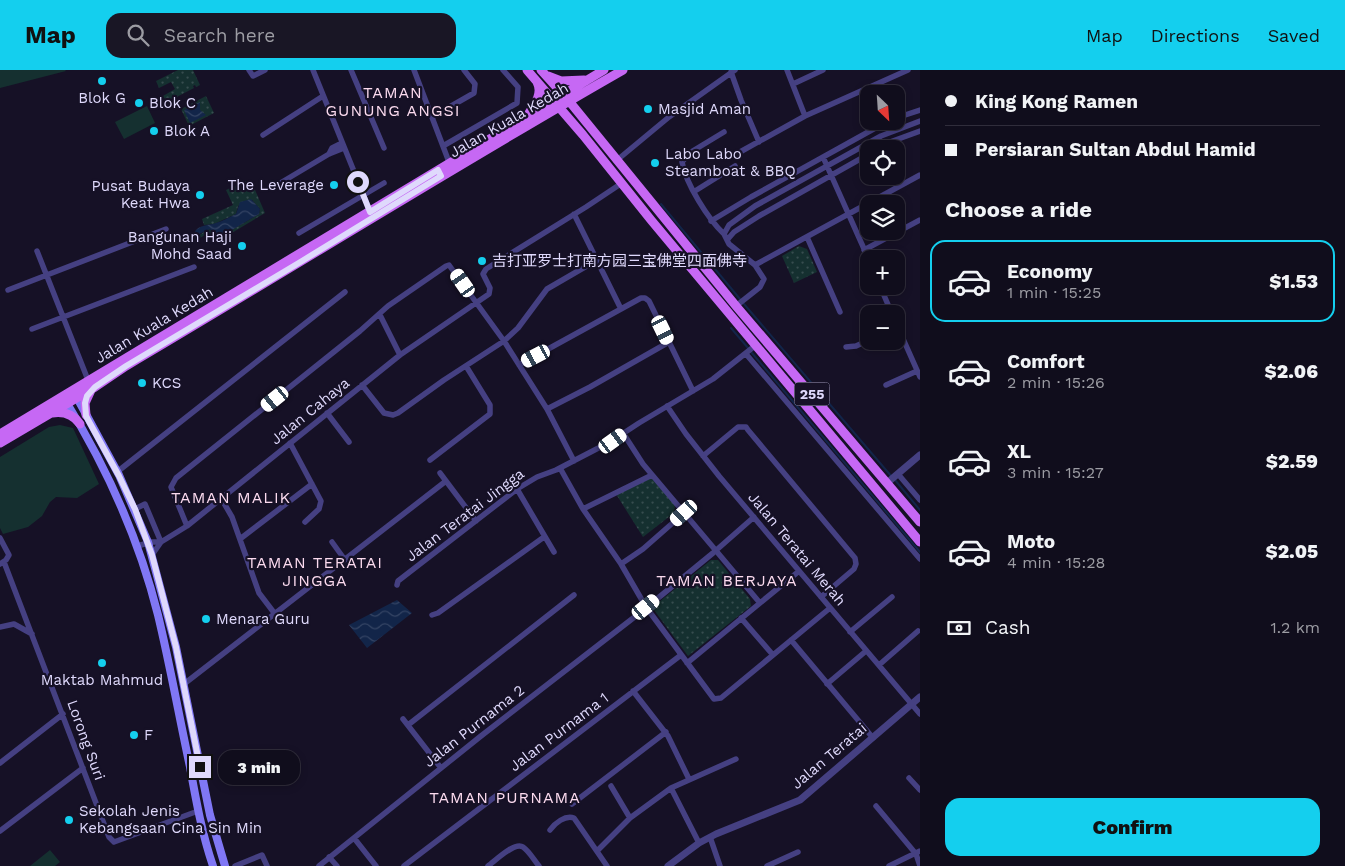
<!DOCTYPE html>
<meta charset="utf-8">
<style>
body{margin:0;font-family:"Work Sans","Noto Sans SC",sans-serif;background:#191625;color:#f1f3f6;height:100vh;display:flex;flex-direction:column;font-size:19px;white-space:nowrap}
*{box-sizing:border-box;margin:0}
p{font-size:16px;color:#9c9ca3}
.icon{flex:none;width:28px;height:28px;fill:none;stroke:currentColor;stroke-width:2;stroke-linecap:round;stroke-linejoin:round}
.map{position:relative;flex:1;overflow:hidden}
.panel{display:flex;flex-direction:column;background:#100d1c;width:425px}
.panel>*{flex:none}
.banner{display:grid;align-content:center;height:110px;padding:0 25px;background:#100d1c}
.needle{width:32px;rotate:155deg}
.controls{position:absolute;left:860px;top:15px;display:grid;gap:10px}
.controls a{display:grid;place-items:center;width:45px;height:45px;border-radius:10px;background:#100d1c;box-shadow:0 2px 8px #0003,0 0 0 1px #302d3b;font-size:25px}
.end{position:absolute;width:22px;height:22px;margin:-11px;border:6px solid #dfd9fc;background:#111;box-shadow:0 0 0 2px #111}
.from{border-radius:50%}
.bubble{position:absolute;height:35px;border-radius:15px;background:#100d1c;box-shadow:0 2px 8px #0003,0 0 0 1px #302d3b;font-size:16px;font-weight:800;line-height:35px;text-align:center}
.car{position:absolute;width:15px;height:30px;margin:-15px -8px;border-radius:6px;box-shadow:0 0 4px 1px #0007;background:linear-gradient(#fff 24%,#345 0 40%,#fff 0 76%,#345 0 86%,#fff 0)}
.banner b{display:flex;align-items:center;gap:18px;height:48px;font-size:19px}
.banner b+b{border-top:1px solid #302d3b}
.banner i{width:12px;height:12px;background:#f1f3f6}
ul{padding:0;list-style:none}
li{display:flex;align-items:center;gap:15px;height:82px;margin:0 10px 8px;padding:0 15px;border:2px solid transparent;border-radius:15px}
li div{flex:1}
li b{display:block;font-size:19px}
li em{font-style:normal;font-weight:800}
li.selected{border-color:#14cfee}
li>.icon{width:45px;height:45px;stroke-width:1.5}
h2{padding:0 25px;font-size:22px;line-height:60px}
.pay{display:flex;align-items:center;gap:12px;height:55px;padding:0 25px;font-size:19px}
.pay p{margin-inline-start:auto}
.primary-button{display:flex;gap:10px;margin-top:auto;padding:10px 25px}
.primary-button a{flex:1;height:58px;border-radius:15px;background:#14cfee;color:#111;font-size:20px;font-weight:800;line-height:58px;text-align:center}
header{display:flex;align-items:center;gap:30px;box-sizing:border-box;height:70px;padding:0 25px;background:#14cfee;color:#111}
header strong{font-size:24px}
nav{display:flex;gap:28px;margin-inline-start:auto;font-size:18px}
.search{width:350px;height:45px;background:#191625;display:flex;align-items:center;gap:12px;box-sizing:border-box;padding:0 18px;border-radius:15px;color:#9c9ca3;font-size:19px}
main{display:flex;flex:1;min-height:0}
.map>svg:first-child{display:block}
</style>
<header>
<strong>Map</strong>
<div class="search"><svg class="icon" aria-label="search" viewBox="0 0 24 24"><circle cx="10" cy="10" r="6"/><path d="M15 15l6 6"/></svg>Search here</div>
<nav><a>Map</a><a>Directions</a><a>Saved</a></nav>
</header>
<main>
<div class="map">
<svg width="920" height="796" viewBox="0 0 920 796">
<defs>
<pattern id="green-dots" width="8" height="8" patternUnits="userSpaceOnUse" patternTransform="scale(1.25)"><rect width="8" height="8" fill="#153030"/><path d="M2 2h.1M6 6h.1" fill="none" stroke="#374d4f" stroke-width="1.8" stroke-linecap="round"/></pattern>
<pattern id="water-waves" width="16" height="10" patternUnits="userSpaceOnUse" patternTransform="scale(1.25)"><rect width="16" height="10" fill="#122549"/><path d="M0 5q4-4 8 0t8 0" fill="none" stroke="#344464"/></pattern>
</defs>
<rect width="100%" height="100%" fill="#161126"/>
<path fill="url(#green-dots)" d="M178,0H193L200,15L196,17L195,15L193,16L194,18L167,32L163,26L175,19L171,12L159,18L156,11Z
M206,26L214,43L189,56L181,39Z
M246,111L252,113L265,143L215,173L209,163L198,169L199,165L209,159L211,160L215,167H220L259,144L260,139L252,130L238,136L236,144L214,154L204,155L202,149L233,135L226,120Z
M799,176L807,179L817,202L794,213L782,186Z
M651,407L675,435L674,443L643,467L616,424Z
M711,490H718L750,529L751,536L688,586L654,540L655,535Z"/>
<path fill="#153030" d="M0,0H65L66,1L0,18Z
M147,36L155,53L124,69L115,52Z
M60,355L73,358L99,414L77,428L56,427L50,432L42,446L28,457L3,464L0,458V387L49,357Z
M50,780L60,792L55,796H30Z"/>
<path fill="url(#water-waves)" d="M200,32V40L206,45L190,53L184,40Z
M251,129L260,139L259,144L220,167H215L210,159L197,165L194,163C199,154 208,156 216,153C223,151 229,147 236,144L240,132Z
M397,530L412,543L367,578L349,555Z"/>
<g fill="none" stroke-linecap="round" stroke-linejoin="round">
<path stroke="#122549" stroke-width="2" d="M661,134L740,229
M744,234L892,407
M731,258L748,278
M752,283L920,482
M895,410L920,440"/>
<path stroke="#454082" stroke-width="5.5" d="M249,0L253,6L265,0
M313,0L370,141
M351,0L384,78
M414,0L449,92
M787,0L805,46
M731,2L741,30L759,72
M793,14L823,0
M432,47L474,23L475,14L464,0
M896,48L920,40
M263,65L323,26
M443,76L517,33L518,17L503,0
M878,79L890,72L920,61
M740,82L805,46L908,0
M329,84L332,78L342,73
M823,87L869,190
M616,91L669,47L735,0
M277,115L329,84L344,78
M695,121L735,96
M574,144L621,239
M711,151L751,127L888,51
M299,163L384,113
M724,164C708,149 686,114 682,92L691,82L724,62
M807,167L840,242
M727,170L734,162L759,146L869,84
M864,180L920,150
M37,181L88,310
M755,195L920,105
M880,216L892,244
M8,220L166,159
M736,236L760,217L764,209L755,195L729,174L724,164L729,155L755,136L881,66L920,51
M380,245L400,285
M896,253L920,307
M32,259L194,197
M846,277L856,276L869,270
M746,284L920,489
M519,295L641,228H645L649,231L693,321
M362,315L384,343L393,345L398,343L444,310L504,271L518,258L547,219L597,190
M886,315L917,301
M667,336L686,364L719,406L920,644
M547,339L590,317L669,272
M327,343L349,372
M623,363L643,394L760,533
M290,373L321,431L319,439L305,452
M703,386L738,357H746L748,360L855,488L856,494L854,499L821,527
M430,390L490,344V335L466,296
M560,398L583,439L621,494L646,537L714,629L721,628L830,538
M117,402L345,222
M440,403L476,451
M898,404L920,430
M517,419L554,482
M221,428L232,447L259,523L275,544
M135,439L145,434L161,472
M583,439L652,405
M187,456L171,417L176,408L360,261L388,236L446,196L449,195L504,271L547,339L574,391
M0,468L9,485L6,490L0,494
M240,469L312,414
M332,472L345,490
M137,476L152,472H161
M152,485L161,472L187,456L400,285L489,224L490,218L483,204L486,199L586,137L622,113
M4,492L109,767L114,772L198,741
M621,494L643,479L684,443
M397,515L398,511L517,419L537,407L556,400L610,372L639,353L713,309L756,275
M432,545L438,543L544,467
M741,548L773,585
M0,557L14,554L32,564
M850,562L892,527
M791,570L873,668
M687,593L799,501
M879,595L918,561
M184,614L446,411
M827,614L866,581
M633,621L668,666L689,709
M403,649L441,698
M408,655L574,525
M0,693L63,644
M909,708L920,720
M611,716L630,748
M671,718L699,773
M572,734L666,662
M876,736L916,784L920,796
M550,760C555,753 565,745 574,748L607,796
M0,761L83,698
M710,767L720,796
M354,768L376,796
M597,781L630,748L671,718L736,689
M329,787L337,796
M235,796L262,785L267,796
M319,796L481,666L641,542L713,483L754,447
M404,796L681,585
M488,796C495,791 515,771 523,777C529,781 534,790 539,796
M767,796L798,782
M889,796L920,781"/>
<path stroke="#454082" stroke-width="7" d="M887,413L920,385
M668,796L699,773L716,764L800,730L920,627"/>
<path stroke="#8077f5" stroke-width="8" d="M75,324L119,405L148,472L176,577L210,745L225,796
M65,330C106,396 139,469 158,545C170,595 179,646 190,697C196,730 202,764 213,796"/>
<path stroke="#c668f4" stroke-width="9" d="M527,0L583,65L651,150L920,472
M541,0L569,31L736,236L920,452
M548,6L561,11L584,10
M529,43C535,34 543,23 537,12
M52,343C64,341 73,344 80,354
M86,345L85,333L91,320
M0,364L604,0
M0,373L95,317L126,296C292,198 455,96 623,0"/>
</g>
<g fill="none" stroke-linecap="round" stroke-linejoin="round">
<path stroke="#dfd9fc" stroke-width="6" d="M200,697L176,577L152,485L135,439L119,406L86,346L85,333L87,326L95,317L126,296L302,191L441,106L438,100L370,142L358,112"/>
</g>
<g fill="#14cfee" stroke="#161126" stroke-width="2">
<circle cx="102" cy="11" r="5"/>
<circle cx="139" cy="33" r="5"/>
<circle cx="648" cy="39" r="5"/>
<circle cx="154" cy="61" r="5"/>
<circle cx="655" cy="93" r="5"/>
<circle cx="334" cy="115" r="5"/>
<circle cx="200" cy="125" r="5"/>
<circle cx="242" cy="176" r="5"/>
<circle cx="482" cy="191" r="5"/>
<circle cx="142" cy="313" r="5"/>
<circle cx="206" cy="549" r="5"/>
<circle cx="102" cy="593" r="5"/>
<circle cx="134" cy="665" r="5"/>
<circle cx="69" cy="750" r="5"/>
</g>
<g text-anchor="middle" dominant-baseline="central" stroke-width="4.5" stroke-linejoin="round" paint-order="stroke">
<rect fill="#161126" stroke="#a39dbc" stroke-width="1" x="794.5" y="312.5" width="35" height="23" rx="4"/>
<g font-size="14" font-weight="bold" fill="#dfd9fc">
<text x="812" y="324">255</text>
</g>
<g font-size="15" fill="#dfd9fc" stroke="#161126" text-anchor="start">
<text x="102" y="28" text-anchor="middle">Blok G</text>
<text x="149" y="33">Blok C</text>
<text x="658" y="39">Masjid Aman</text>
<text x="164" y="61">Blok A</text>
<text x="665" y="84">Labo Labo<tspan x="665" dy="17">Steamboat &amp; BBQ</tspan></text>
<text x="324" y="115" text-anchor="end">The Leverage</text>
<text x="190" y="116" text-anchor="end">Pusat Budaya<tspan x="190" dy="17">Keat Hwa</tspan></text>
<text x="232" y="167" text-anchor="end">Bangunan Haji<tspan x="232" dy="17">Mohd Saad</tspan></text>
<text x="492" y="191">吉打亚罗士打南方园三宝佛堂四面佛寺</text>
<text x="152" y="313">KCS</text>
<text x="216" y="549">Menara Guru</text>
<text x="102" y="610" text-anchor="middle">Maktab Mahmud</text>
<text x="144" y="665">F</text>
<text x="79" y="741">Sekolah Jenis<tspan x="79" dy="17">Kebangsaan Cina Sin Min</tspan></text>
</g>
<g font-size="15" fill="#dfd9fc" stroke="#161126">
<text transform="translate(509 50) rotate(-30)">Jalan Kuala Kedah</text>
<text transform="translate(154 255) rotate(-31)">Jalan Kuala Kedah</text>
<text transform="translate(310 341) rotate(-39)">Jalan Cahaya</text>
<text transform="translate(465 445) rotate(-37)">Jalan Teratai Jingga</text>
<text transform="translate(797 479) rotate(50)">Jalan Teratai Merah</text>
<text transform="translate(474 656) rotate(-38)">Jalan Purnama 2</text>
<text transform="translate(559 662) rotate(-37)">Jalan Purnama 1</text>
<text transform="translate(86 670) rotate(70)">Lorong Suri</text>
<text transform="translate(829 686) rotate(-40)">Jalan Teratai</text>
</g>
<g font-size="16" letter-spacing="1" fill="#fcdbef" stroke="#161126">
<text x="393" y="22">TAMAN<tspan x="393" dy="18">GUNUNG ANGSI</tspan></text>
<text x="231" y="427">TAMAN MALIK</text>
<text x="315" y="492">TAMAN TERATAI<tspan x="315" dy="18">JINGGA</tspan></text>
<text x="727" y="510">TAMAN BERJAYA</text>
<text x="505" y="727">TAMAN PURNAMA</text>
</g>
</g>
</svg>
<div class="controls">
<a><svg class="needle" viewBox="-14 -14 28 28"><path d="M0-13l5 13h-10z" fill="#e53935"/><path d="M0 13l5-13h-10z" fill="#9c9ca3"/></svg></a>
<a><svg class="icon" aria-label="locate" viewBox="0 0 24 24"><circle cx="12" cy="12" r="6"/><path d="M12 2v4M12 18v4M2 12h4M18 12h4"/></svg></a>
<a><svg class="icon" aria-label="layers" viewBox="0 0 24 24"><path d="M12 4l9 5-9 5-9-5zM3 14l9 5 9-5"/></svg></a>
<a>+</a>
<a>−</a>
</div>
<i class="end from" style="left:358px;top:112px"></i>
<i class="end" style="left:200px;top:697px"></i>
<div class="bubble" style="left:218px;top:680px;width:82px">3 min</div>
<i class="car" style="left:463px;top:213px;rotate:325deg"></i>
<i class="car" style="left:663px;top:260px;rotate:154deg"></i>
<i class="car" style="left:536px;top:286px;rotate:242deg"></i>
<i class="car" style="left:275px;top:329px;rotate:231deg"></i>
<i class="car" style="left:613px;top:371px;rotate:54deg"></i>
<i class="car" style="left:684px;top:443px;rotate:228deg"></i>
<i class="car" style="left:646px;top:537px;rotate:51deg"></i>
</div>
<section class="panel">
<div class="banner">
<b><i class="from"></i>King Kong Ramen</b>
<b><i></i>Persiaran Sultan Abdul Hamid</b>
</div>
<h2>Choose a ride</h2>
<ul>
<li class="selected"><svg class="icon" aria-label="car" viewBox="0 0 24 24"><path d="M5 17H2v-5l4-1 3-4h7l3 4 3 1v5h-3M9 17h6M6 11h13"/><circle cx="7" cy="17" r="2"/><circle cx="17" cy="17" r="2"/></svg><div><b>Economy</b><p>1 min · 15:25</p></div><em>$1.53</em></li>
<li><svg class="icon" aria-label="car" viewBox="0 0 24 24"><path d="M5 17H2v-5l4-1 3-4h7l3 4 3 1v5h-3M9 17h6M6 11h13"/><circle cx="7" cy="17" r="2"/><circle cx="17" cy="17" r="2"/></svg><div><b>Comfort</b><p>2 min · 15:26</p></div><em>$2.06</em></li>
<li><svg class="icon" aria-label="car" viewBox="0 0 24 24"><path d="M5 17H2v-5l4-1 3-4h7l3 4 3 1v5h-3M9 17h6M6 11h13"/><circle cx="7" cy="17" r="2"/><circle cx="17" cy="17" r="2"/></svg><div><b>XL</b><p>3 min · 15:27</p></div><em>$2.59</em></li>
<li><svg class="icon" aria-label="car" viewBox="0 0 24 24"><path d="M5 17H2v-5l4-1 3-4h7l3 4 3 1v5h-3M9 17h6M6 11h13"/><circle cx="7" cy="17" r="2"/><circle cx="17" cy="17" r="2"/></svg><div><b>Moto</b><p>4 min · 15:28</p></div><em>$2.05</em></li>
</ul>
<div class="pay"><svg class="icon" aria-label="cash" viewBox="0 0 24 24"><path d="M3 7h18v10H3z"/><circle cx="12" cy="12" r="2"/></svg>Cash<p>1.2 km</p></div>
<div class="primary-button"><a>Confirm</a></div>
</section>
</main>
